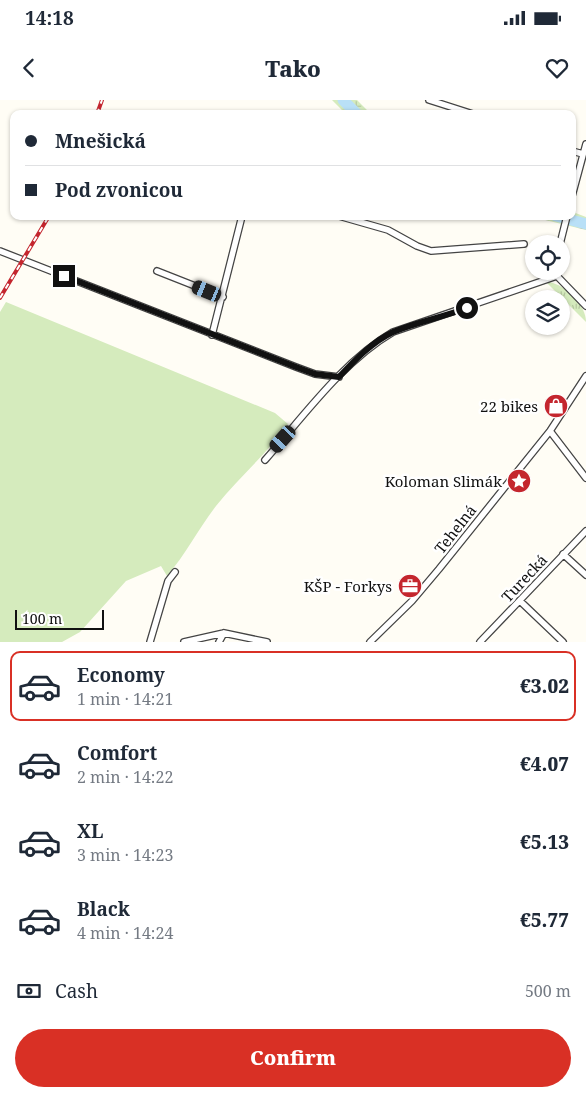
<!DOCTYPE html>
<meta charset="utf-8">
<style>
body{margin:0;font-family:"Noto Serif",serif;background:#f6f6f7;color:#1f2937;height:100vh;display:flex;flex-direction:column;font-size:19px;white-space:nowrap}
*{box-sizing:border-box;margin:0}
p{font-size:16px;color:#747a83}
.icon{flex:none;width:28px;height:28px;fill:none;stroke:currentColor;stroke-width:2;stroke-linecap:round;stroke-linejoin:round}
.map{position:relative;height:542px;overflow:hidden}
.details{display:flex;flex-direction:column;background:#fff;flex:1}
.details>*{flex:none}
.top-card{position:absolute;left:10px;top:10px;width:566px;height:110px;border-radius:10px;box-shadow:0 1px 4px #0004;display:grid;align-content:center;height:110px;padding:0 15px;background:#fff}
.fabs{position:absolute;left:525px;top:135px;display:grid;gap:10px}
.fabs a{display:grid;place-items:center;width:45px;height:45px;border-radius:50%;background:#fff;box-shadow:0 1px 4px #0004;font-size:25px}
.scale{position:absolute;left:15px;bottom:12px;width:89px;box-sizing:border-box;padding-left:5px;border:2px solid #111;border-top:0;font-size:14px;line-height:18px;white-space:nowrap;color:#111;-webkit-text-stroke:4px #fff;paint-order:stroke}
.end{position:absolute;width:22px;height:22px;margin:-11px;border:6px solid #111;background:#fff;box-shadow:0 0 0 2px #fff}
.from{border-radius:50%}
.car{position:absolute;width:15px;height:30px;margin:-15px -8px;border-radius:6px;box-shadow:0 0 4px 1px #0007;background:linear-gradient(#222 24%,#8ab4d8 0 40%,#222 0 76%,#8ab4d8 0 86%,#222 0)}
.top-card b{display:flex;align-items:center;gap:18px;height:48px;font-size:19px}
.top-card b+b{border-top:1px solid #e0e1e3}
.top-card i{width:12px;height:12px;background:#1f2937}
ul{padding:9px 0 0;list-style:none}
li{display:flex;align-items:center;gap:15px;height:70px;margin:0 10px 8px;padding:0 5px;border:2px solid transparent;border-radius:10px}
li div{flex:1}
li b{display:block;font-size:19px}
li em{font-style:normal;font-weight:800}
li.selected{border-color:#d93025}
li>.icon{width:45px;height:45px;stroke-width:1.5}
.pay{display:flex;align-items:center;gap:12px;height:55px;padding:0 15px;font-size:19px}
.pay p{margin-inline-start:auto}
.cta{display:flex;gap:10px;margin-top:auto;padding:10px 15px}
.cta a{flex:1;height:58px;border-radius:30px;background:#d93025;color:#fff;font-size:20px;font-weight:800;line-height:58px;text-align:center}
.status{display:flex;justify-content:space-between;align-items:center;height:35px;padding:0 25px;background:#fff;direction:ltr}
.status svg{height:14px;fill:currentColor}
header{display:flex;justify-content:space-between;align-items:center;height:65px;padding:0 15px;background:#fff;font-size:22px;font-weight:800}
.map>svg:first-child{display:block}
</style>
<div class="status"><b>14:18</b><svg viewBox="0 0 49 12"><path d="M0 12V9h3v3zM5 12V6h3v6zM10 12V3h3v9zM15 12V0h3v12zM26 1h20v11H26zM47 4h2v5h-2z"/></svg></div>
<header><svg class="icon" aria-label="back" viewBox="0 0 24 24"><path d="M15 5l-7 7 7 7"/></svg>Tako<svg class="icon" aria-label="heart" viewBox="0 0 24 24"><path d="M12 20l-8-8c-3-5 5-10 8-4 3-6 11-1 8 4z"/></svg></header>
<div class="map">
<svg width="586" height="542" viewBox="0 0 586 542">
<defs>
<pattern id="grass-tufts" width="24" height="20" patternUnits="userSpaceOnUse" patternTransform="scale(1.25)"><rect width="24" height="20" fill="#d5ebbd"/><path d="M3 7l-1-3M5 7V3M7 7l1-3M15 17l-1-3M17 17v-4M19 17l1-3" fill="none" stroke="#b6c8a1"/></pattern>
<pattern id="wetland-marsh" width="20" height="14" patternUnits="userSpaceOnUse" patternTransform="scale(1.25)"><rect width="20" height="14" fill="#d5ebbd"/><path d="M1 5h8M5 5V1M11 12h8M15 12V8" fill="none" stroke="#b6c8a1"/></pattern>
</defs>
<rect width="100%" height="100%" fill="#fffdf5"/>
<path fill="url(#grass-tufts)" d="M549,182C566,185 586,205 586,222L547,183Z"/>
<path fill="url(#wetland-marsh)" d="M332,0H357L371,14H346Z
M573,112L586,117V130L529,116H572Z"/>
<path fill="#d5ebbd" d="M6,202L275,313L288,324C267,354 239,377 216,406C199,428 186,454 167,476L161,466L126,481L80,532L62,542H0V212Z"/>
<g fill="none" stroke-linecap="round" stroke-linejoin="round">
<path stroke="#b9e0f7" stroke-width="11" d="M343,0L357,14
M556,116L586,124"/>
<g stroke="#444" stroke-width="8">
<path id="minor" d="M429,0L473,14
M572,51L583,54
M572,96L586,44
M339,116L388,130L417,146L431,151L524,144
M560,144L567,116
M0,151L296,267L315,274L339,277
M157,171L223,197
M557,171V176L586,206
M212,235L242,116
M550,331L586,378
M265,360C303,317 343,261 393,232L557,176
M563,454L586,475
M520,501L563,542
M150,542L168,481L175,472
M184,542L224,533L267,542
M219,542L224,533
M370,542L412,501L439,469L550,331L586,276
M480,542L586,431"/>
</g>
<use href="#minor" stroke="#fff" stroke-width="5.5"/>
<g stroke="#c4262e" stroke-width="4">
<path id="rail" d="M97,14L102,0
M0,198L49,116"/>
</g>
<use href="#rail" stroke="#fff" stroke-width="2" stroke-dasharray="5.5" stroke-linecap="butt"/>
</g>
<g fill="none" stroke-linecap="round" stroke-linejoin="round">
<path stroke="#111" stroke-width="6" d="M64,176L296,267L315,274L339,277C355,260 372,242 393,232C417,222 443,217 467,208"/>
</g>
<defs>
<g id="shop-disc" transform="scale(1.25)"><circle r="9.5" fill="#c4262e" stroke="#fff"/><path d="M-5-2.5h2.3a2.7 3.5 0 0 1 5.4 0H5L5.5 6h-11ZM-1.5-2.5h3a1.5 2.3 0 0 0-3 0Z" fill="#fff"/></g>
<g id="sight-disc" transform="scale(1.25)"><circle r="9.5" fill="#c4262e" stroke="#fff"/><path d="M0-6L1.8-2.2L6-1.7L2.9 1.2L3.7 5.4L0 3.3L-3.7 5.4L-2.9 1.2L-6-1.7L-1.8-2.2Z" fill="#fff"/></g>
<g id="office-disc" transform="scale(1.25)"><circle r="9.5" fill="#c4262e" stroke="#fff"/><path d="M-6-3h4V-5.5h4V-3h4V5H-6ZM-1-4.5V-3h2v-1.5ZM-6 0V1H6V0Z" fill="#fff"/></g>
</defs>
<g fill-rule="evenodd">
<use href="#shop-disc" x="556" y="306"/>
<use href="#sight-disc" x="519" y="381"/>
<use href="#office-disc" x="410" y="486"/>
</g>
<g text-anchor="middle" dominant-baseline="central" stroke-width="5" stroke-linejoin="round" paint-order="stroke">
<g font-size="15" fill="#111" stroke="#fff" text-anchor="end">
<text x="538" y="306">22 bikes</text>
<text x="502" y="381">Koloman Slimák</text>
<text x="392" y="486">KŠP - Forkys</text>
</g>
<g font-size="15" fill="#111" stroke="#fff">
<text transform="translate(455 429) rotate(-52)">Tehelná</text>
<text transform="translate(524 478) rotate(-47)">Turecká</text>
</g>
</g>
</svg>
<div class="fabs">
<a><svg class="icon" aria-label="locate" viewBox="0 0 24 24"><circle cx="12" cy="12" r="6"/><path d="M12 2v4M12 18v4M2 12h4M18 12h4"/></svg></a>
<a><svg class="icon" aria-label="layers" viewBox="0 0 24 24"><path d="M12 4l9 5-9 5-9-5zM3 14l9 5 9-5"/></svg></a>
</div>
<div class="scale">100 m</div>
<i class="end from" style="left:467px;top:208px"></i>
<i class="end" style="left:64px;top:176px"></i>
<i class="car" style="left:207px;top:191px;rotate:292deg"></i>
<i class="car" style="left:283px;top:339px;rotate:222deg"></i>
<div class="top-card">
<b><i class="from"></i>Mnešická</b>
<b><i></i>Pod zvonicou</b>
</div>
</div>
<section class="details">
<ul>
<li class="selected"><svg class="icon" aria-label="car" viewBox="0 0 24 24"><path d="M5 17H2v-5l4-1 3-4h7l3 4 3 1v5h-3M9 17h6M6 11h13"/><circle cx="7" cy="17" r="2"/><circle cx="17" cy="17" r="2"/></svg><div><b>Economy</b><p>1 min · 14:21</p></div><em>€3.02</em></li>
<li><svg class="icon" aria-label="car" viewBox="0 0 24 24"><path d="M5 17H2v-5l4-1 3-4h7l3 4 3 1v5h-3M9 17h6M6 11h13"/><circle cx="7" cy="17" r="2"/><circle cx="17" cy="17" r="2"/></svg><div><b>Comfort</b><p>2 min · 14:22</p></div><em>€4.07</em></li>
<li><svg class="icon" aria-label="car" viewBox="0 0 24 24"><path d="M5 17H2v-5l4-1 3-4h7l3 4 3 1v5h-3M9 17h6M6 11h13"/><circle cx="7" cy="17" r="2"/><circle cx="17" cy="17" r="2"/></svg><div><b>XL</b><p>3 min · 14:23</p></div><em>€5.13</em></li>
<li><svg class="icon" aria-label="car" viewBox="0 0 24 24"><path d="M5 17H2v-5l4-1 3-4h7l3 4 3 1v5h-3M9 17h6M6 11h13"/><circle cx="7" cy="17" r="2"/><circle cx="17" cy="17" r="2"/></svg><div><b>Black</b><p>4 min · 14:24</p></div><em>€5.77</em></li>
</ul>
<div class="pay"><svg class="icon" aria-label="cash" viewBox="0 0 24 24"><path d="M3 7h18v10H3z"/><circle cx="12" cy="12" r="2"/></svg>Cash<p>500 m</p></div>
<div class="cta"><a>Confirm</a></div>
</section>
